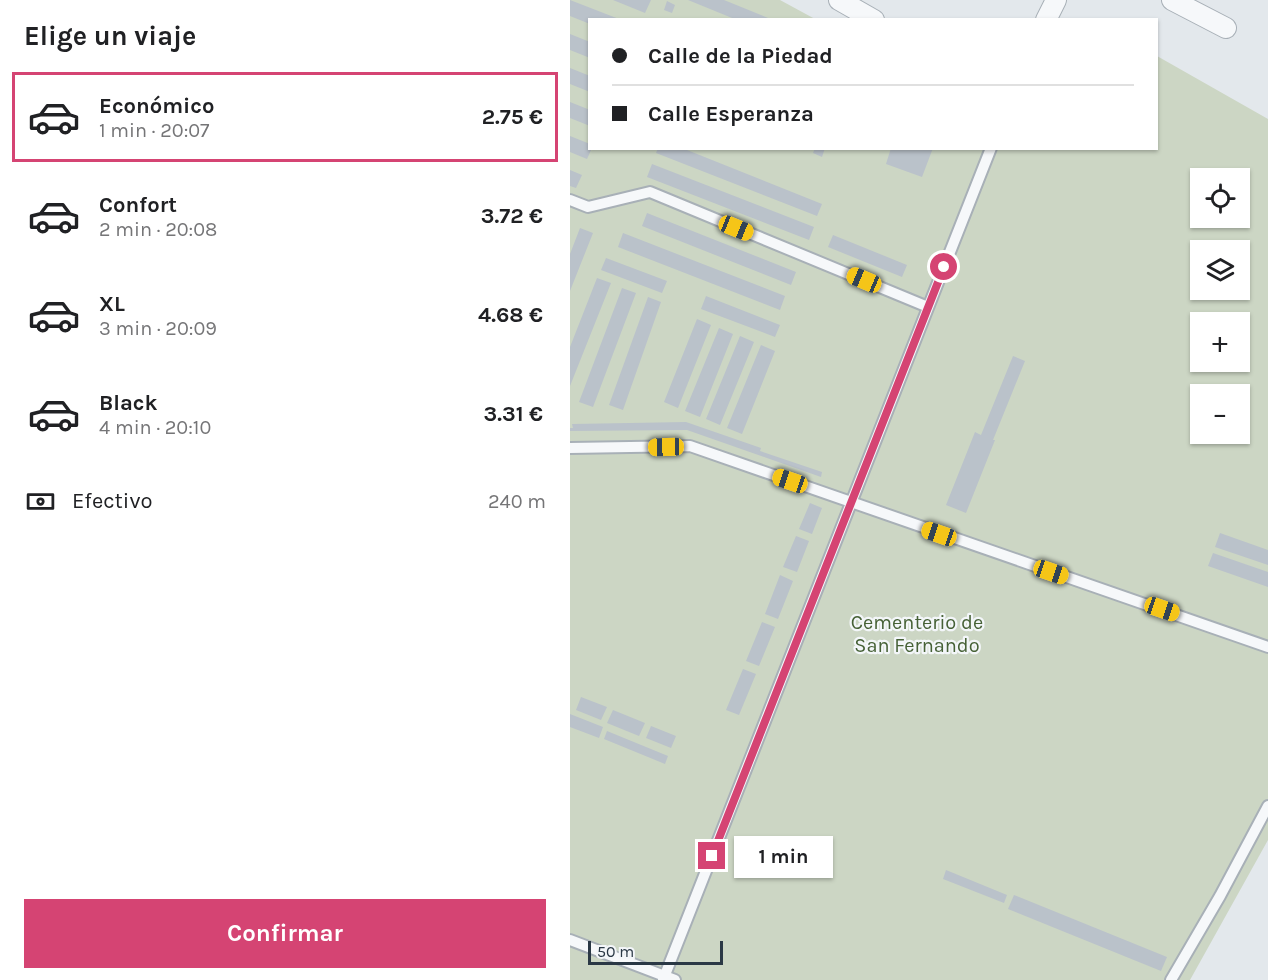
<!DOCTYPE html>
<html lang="es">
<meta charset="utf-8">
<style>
body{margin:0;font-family:Karla,sans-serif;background:#f6f6f6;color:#202124;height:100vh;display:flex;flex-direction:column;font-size:22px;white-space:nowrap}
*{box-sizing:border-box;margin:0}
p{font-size:20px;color:#757577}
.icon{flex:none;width:33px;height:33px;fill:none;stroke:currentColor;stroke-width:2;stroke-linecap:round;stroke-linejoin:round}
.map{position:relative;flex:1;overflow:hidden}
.sheet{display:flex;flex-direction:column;background:#fff;width:570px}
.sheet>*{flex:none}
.guide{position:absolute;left:18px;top:18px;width:570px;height:132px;border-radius:0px;box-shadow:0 2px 4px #0004;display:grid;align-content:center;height:132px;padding:0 24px;background:#fff}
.tools{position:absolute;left:620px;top:168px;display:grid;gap:12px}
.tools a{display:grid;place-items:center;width:60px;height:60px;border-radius:0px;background:#fff;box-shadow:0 2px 4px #0004;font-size:30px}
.scale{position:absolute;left:18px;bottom:15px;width:135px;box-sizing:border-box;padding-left:6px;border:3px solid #2a3845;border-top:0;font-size:16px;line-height:21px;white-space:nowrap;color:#2a3845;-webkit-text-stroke:4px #f3f6f9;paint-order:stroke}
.end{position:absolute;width:27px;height:27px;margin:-14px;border:8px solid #d54473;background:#fff;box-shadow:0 0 0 3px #fff}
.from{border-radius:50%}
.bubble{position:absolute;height:42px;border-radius:0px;background:#fff;box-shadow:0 2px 4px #0004;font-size:20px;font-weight:700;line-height:42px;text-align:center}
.car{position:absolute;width:18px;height:36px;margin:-18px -9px;border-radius:8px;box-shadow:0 0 4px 2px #0007;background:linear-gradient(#f5c518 24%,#345 0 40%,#f5c518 0 76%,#345 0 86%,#f5c518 0)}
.guide b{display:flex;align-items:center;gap:21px;height:57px;font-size:22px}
.guide b+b{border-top:2px solid #e0e0e0}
.guide i{width:15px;height:15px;background:#202124}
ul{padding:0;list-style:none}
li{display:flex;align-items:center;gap:18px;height:90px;margin:0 12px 9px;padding:0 12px;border:3px solid transparent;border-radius:0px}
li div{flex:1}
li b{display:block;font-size:22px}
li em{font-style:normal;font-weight:700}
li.active{border-color:#d54473}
li>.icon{width:54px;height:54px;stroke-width:1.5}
h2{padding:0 24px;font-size:27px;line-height:72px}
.pay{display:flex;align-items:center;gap:15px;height:66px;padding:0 24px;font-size:22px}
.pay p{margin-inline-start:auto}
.action{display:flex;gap:12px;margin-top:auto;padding:12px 24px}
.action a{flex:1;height:69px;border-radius:0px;background:#d54473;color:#fff;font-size:24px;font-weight:700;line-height:69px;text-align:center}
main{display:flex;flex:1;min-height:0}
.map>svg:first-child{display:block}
</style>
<main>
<section class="sheet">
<h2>Elige un viaje</h2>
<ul>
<li class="active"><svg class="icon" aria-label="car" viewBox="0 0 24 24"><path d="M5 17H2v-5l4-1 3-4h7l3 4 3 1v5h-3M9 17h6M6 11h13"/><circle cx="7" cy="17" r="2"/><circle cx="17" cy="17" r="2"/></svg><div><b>Económico</b><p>1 min · 20:07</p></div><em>2.75 €</em></li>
<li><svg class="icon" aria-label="car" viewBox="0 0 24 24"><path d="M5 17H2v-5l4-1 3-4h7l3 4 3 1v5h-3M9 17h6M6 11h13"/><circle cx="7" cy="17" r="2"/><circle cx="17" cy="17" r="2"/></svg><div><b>Confort</b><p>2 min · 20:08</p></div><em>3.72 €</em></li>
<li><svg class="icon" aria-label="car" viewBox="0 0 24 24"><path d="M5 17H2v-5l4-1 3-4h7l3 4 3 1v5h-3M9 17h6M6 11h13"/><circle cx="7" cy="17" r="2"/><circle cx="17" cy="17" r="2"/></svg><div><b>XL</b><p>3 min · 20:09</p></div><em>4.68 €</em></li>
<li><svg class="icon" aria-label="car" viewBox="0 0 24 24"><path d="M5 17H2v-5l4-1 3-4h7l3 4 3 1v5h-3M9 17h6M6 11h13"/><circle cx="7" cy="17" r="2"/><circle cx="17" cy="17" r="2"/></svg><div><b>Black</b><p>4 min · 20:10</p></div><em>3.31 €</em></li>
</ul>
<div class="pay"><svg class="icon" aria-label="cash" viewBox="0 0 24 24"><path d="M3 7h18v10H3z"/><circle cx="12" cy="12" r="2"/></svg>Efectivo<p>240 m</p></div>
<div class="action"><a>Confirmar</a></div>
</section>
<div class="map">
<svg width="698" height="980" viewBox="0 0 698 980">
<rect width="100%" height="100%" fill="#e3e8ec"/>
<path fill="#ccd6c4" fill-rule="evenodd" d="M0,0H210L245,19L20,20V148H586L587,56L698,119V840L620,980H0ZM630,178H669V218H630ZM630,250H669V290H630ZM630,322H669V362H630ZM630,394H669V434H630Z"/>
<path fill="#bac2ca" d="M0,0L49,19V20H20V24L0,16Z
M43,0H81L75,13Z
M118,0H154L203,20H167Z
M97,1L105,5L102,13L94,10Z
M0,34L20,42V58L0,50Z
M0,68L20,76V92L0,84Z
M0,102L20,110V126L0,118Z
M0,136L20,144V148H22L17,159L0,152Z
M88,148H112L252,204L247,216L86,153Z
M245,148H255L252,157L243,153Z
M321,148H363L352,177L316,164Z
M82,164L244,227L239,240L77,177Z
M0,170L12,175L6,188L0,186Z
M77,213L226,272L221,285L72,226Z
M10,228L23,233L0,291V254Z
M53,233L215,296L210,310L48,247Z
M263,235L337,265L332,277L258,247Z
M36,258L97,281L92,293L31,270Z
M27,278L41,283L0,386V347Z
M52,288L66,293L23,407L9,402Z
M136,296L210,325L205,337L131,309Z
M78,297L91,302L53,410L39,405Z
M127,319L141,325L108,408L94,402Z
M149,328L163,334L130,417L115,411Z
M170,336L184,342L150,425L136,419Z
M191,345L205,351L172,434L157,428Z
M443,356L455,361L423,440H425L396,513L376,505L405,432L411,435Z
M116,422L191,448L190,451L252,472L251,477L117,430L0,431V428H3L2,424Z
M240,503L252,508L242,534L229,529Z
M650,533L698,550V565L645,547Z
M226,536L239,541L227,572L213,567Z
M643,553L698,572V587L638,566Z
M210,575L223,581L208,619L195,614Z
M192,622L205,627L189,666L176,661Z
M173,669L186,674L169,715L156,710Z
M11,697L37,707L31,720L6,710Z
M43,710L75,723L69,736L37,723Z
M0,714L33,727L29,738L0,727Z
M81,726L106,736L101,748L76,738Z
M37,731L98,756L95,764L34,739Z
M376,870L437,895L434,903L373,879Z
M444,895L597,957L591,971L438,909Z"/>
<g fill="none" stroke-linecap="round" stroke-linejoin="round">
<g stroke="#a8b0b7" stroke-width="14">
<path id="service" d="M0,200L18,207L80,192L358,307
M0,448L120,446L698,647
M0,940L105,980
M93,980L421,148
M601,980L650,896L698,806"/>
</g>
<g stroke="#a8b0b7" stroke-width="22">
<path id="minor" d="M269,0L304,20
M602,0L656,28
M476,20L486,0"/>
</g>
<use href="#service" stroke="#f6f8fa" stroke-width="10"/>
<use href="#minor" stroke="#f6f8fa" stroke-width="20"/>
</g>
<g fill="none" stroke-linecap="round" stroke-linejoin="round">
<path stroke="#d54473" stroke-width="8" d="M142,856L374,267"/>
</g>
<g text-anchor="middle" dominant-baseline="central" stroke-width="4.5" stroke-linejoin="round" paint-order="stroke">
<g font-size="20" fill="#466136" stroke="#f3f6f9">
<text x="347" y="622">Cementerio de<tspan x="347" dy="23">San Fernando</tspan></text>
</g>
</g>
</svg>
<div class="tools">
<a><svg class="icon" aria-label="locate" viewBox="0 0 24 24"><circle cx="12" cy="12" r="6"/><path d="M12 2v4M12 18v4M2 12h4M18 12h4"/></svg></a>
<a><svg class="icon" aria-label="layers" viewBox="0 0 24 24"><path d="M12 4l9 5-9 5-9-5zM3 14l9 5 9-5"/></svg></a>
<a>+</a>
<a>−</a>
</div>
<div class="scale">50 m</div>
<i class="end from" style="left:374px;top:267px"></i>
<i class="end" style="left:142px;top:856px"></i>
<div class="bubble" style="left:164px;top:836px;width:99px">1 min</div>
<i class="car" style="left:166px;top:228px;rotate:112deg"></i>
<i class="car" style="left:294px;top:280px;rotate:293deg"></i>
<i class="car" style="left:96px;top:447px;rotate:269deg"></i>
<i class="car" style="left:220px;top:481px;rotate:289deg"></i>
<i class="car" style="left:369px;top:534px;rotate:289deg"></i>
<i class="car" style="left:481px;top:572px;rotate:109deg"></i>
<i class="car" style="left:592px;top:609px;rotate:109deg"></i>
<div class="guide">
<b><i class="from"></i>Calle de la Piedad</b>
<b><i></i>Calle Esperanza</b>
</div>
</div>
</main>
